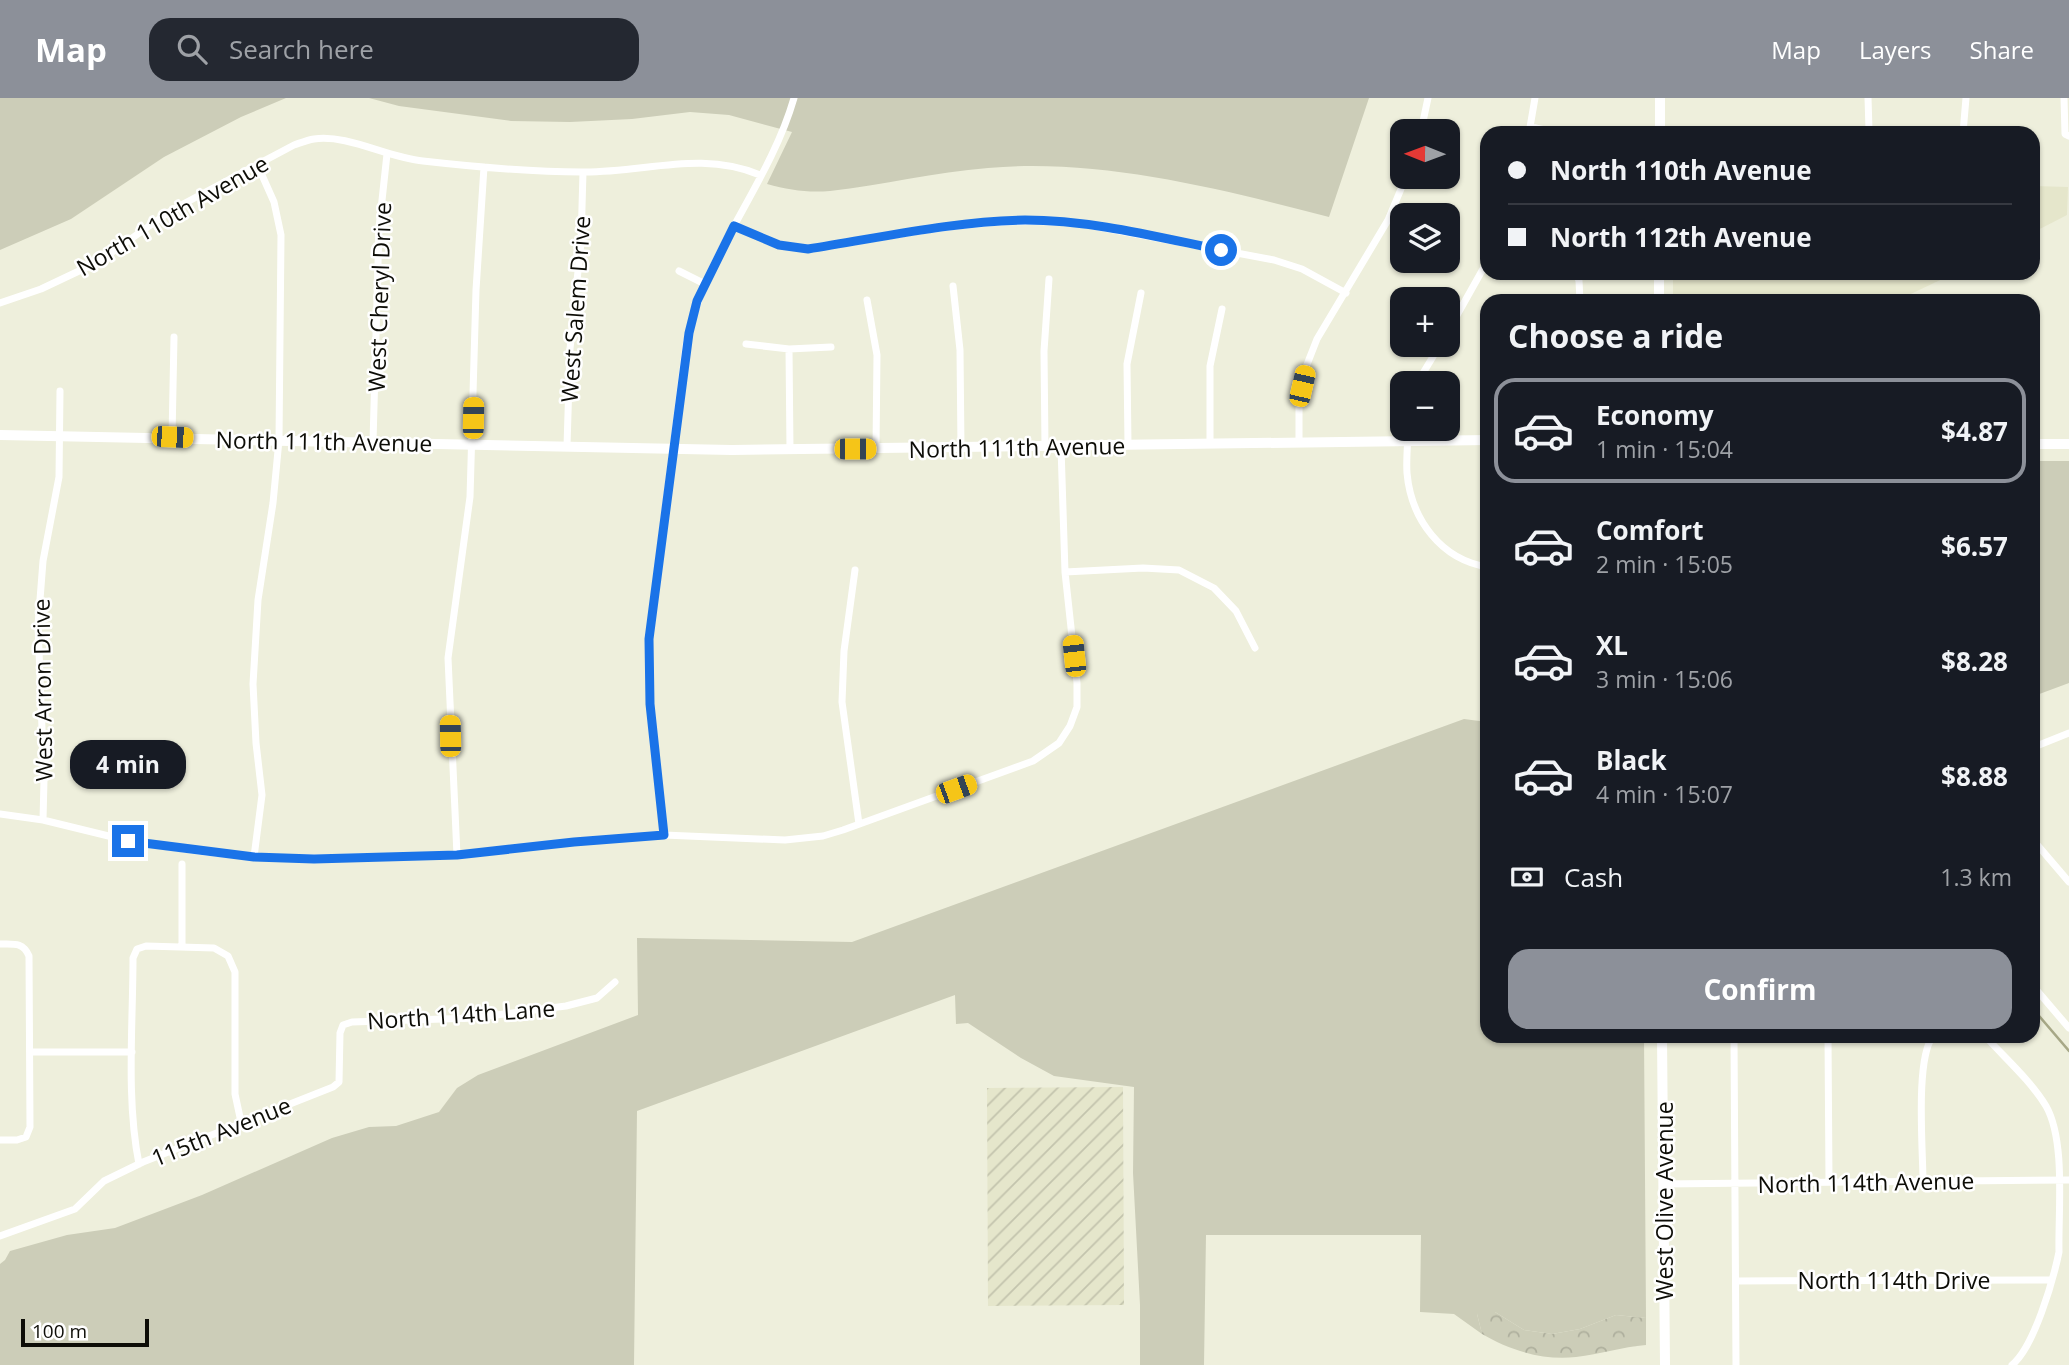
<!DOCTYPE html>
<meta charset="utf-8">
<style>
body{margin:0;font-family:"Open Sans",sans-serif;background:#242831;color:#f1f3f6;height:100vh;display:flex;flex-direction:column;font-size:26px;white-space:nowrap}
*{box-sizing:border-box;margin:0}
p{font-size:23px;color:#9ea1a6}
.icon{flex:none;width:38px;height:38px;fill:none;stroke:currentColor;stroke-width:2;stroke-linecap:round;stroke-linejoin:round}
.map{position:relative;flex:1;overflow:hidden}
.sheet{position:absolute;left:1480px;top:196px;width:560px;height:749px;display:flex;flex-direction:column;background:#171b24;border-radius:21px;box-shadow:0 2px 5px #0004}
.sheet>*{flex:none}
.guide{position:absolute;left:1480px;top:28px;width:560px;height:154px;border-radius:21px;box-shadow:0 2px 5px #0004;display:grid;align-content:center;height:154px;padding:0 28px;background:#171b24}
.needle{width:46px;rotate:271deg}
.tools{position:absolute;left:1390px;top:21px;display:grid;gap:14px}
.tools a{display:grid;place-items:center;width:70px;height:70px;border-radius:14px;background:#171b24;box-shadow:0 2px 5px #0004;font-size:35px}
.scale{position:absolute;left:21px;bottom:18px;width:128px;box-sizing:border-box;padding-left:7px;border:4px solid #0d0d07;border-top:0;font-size:19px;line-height:24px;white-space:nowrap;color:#0d0d07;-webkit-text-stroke:5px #fff;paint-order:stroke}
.end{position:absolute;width:32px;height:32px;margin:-16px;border:9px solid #1a73e8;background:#fff;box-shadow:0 0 0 4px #fff}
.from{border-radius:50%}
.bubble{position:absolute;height:49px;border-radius:21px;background:#171b24;box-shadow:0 2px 5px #0004;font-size:23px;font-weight:700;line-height:49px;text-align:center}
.car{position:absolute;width:21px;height:42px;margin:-21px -10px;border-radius:9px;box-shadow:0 0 5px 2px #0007;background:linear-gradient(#f5c518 24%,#345 0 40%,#f5c518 0 76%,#345 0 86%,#f5c518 0)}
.guide b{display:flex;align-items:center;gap:24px;height:66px;font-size:26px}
.guide b+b{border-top:2px solid #363941}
.guide i{width:18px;height:18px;background:#f1f3f6}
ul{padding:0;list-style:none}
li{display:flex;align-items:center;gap:21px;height:105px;margin:0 14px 10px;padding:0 14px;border:4px solid transparent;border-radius:21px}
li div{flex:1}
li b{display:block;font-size:26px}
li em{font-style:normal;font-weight:700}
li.current{border-color:#8c9099}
li>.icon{width:63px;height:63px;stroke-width:1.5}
h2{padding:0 28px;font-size:32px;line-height:84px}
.pay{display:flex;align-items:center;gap:18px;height:77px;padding:0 28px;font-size:26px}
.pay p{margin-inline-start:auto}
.button{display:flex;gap:14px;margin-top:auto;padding:14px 28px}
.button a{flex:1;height:80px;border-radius:21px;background:#8c9099;color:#fff;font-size:28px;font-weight:700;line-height:80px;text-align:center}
header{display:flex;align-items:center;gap:42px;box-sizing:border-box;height:98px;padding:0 35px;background:#8c9099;color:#fff}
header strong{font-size:33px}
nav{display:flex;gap:38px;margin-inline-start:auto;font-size:24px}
.search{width:490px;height:63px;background:#242831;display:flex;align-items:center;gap:18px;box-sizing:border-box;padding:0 24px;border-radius:21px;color:#9ea1a6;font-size:26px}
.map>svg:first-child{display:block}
</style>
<header>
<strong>Map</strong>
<div class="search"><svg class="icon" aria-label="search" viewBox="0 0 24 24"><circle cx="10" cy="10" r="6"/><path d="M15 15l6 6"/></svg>Search here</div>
<nav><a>Map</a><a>Layers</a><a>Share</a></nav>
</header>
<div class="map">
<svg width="2069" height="1267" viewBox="0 0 2069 1267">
<defs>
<pattern id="industrial-furrows" width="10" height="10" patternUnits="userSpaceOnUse" patternTransform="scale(1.75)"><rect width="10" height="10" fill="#e5e6cb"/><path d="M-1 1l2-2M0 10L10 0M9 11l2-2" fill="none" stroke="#c3c4ad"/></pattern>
<pattern id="forest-crowns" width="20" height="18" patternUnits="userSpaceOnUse" patternTransform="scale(1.75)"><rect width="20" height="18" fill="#cccdb8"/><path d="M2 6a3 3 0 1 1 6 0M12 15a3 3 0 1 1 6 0" fill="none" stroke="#aeaf9d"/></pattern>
</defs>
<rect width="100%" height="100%" fill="#eeefdc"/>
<path fill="#e5e6cb" d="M2034,88L2068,89L2067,117L2034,134Z
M1673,175H1955L1896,203H1673Z"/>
<path fill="url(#industrial-furrows)" d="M1123,989L1124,1207L988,1208L987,990Z"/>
<path fill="#cccdb8" d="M0,0H286L241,19L164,59L71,121L0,152Z
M369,0H1369L1329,119C1221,91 1100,60 988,70C935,74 883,87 830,93C808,95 789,92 767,86L792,34L729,17L690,14L632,21L570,24L511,23L399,8Z
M2034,363H2069V585L2034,598Z
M1464,621L1487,624L1488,938H1644L1646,1220L1616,1217L1580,1231L1552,1236L1524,1232L1495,1214L1477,1216L1482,1236L1454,1216L1420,1214L1421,1137H1206L1204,1267H1140V1207L1133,1075L1134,989L1054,978L1021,960L968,925L956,926L955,897L637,1013L634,1267H0V1166L5,1162L10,1153L67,1137L115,1130L202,1097L332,1040L369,1029L396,1028L439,1014L457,990L478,977L638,917L637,840L852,844Z"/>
<path fill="url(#forest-crowns)" d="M1483,1212L1495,1214L1524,1232L1552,1236L1580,1231L1616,1217L1646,1220V1247C1622,1249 1600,1256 1576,1259C1544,1263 1509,1252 1482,1236L1477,1216Z"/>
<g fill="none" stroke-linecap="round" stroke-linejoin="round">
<path stroke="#a7a887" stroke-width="2.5" d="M2034,912L2069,953"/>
<path stroke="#fff" stroke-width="7" d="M1868,0L1869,32L1874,35
M2064,0L2065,36L2069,38
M1531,29L1559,35
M1421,33L1428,0
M1529,35L1535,0
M1963,35L1966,0
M734,128L779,147L808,151C899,137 989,116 1082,126L1274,162L1302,171L1346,195
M679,173L705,186
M1576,175L1579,183L1580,203
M953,188L960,252L961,350
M867,202L877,257L876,350
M0,205L41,191L98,164L172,112L294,47C300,45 307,42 314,41C348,36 388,60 423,63C476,69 529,74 582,74C645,75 700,52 760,77
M1447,235L1488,162
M746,246L789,251L831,249
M789,251L790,352
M1417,285L1440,247
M1408,331C1408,345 1406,361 1407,375C1411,421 1441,462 1488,469
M172,339L174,239
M373,344L379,130L387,56
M1299,344V309L1306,269L1317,241L1388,122L1406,79
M1210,346V268L1222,211
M1128,347L1127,266L1141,195
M567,348L570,251L581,144L583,74
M1045,349L1044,253L1049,181
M855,472L844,553L842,604L859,726
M1065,474L1143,470L1179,472L1214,490L1236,513L1255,550
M2034,649L2069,635
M0,716L43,722L129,743L205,754L254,759L314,760L457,757L574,744L664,737L785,742L823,738L843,732L1033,663L1059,645L1070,628L1077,609V585L1065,474L1061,349
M43,722L44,682L38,527L43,463L59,379L60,293
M664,737L650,606L649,541L686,247C703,157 769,87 794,0
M2034,743L2069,784
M457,757L448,560L470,399L476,192L484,69
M254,759L262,697L256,645L253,586L258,502L273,405L279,342L281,137L274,104L257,66
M182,766V849
M0,846C14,846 23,844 29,858L30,1029L26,1039L17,1042H0
M2034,889L2069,930
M1734,938L1736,1267
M1828,938L1829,1084
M1985,938C2005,960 2031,983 2046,1008C2066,1043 2058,1114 2059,1154C2053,1183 2034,1249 2012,1267
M30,954H132
M139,1066C126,1001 133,927 133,860L137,851L146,848L214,850L228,858L235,874V996L241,1024
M1923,1084C1923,1052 1915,961 1933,938
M1663,1086L2069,1082
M0,1138L75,1111L104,1083L143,1064L333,989L339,984L340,935L343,927L352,924L473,920L566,908L597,900L615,884
M1736,1183L2052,1182"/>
<path stroke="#fff" stroke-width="10" d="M1660,35V0
M1659,203V175
M0,337L732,352L1488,342
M2034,346H2069
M1662,938L1665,1267"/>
</g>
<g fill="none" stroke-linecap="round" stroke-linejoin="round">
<path stroke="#1a73e8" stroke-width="9" d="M128,743L254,759L314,761L457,757L574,744L664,737L650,606L649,541L689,235L697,203L734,128L779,147L808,151C879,140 954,123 1025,122C1091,122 1157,139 1221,152"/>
</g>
<g text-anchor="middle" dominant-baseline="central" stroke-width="5" stroke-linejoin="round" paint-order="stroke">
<g font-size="23" fill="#0d0d07" stroke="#fff">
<text transform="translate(172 117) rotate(-30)">North 110th Avenue</text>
<text transform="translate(379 199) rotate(-88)">West Cheryl Drive</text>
<text transform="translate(575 211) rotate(-86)">West Salem Drive</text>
<text transform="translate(324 343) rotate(1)">North 111th Avenue</text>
<text transform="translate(1017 349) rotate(-1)">North 111th Avenue</text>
<text transform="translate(42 592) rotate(-91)">West Arron Drive</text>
<text transform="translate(461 916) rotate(-4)">North 114th Lane</text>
<text transform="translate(221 1033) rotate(-22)">115th Avenue</text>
<text transform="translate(1866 1084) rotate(-1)">North 114th Avenue</text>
<text transform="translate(1664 1103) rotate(-90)">West Olive Avenue</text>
<text x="1894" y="1182">North 114th Drive</text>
</g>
</g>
</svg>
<div class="tools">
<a><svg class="needle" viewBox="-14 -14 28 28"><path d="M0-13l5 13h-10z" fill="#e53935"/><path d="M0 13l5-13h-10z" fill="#9ea1a6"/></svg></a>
<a><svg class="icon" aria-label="layers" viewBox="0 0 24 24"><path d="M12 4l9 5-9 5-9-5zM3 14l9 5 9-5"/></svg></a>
<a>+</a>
<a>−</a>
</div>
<div class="scale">100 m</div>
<i class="end from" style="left:1221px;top:152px"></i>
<i class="end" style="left:128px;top:743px"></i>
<div class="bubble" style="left:70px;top:642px;width:116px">4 min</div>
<i class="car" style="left:1302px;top:288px;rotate:13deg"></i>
<i class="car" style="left:473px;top:320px;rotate:1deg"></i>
<i class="car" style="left:172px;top:339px;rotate:92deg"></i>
<i class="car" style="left:855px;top:351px;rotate:90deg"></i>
<i class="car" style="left:1074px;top:558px;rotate:354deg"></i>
<i class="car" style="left:450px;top:638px;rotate:359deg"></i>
<i class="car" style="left:956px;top:691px;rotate:70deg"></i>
<div class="guide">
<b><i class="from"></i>North 110th Avenue</b>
<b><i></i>North 112th Avenue</b>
</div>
<section class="sheet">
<h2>Choose a ride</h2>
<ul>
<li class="current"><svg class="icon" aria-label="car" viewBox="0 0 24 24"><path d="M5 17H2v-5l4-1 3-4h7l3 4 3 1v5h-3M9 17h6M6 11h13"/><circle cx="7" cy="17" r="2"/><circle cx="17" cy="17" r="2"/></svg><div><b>Economy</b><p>1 min · 15:04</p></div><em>$4.87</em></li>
<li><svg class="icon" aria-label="car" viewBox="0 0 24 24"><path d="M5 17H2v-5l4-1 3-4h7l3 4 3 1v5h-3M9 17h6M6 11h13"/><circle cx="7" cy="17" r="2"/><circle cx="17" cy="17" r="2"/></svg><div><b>Comfort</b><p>2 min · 15:05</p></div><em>$6.57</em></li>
<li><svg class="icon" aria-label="car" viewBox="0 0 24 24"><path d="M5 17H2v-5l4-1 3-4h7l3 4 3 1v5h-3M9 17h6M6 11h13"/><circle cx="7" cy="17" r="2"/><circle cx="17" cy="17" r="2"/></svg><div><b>XL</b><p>3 min · 15:06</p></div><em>$8.28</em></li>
<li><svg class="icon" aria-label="car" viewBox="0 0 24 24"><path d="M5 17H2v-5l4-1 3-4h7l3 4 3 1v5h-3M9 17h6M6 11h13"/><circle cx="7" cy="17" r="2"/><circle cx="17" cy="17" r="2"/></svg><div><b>Black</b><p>4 min · 15:07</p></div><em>$8.88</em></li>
</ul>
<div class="pay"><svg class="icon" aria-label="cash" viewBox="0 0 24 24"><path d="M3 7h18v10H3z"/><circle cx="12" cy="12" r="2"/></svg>Cash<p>1.3 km</p></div>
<div class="button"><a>Confirm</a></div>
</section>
</div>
